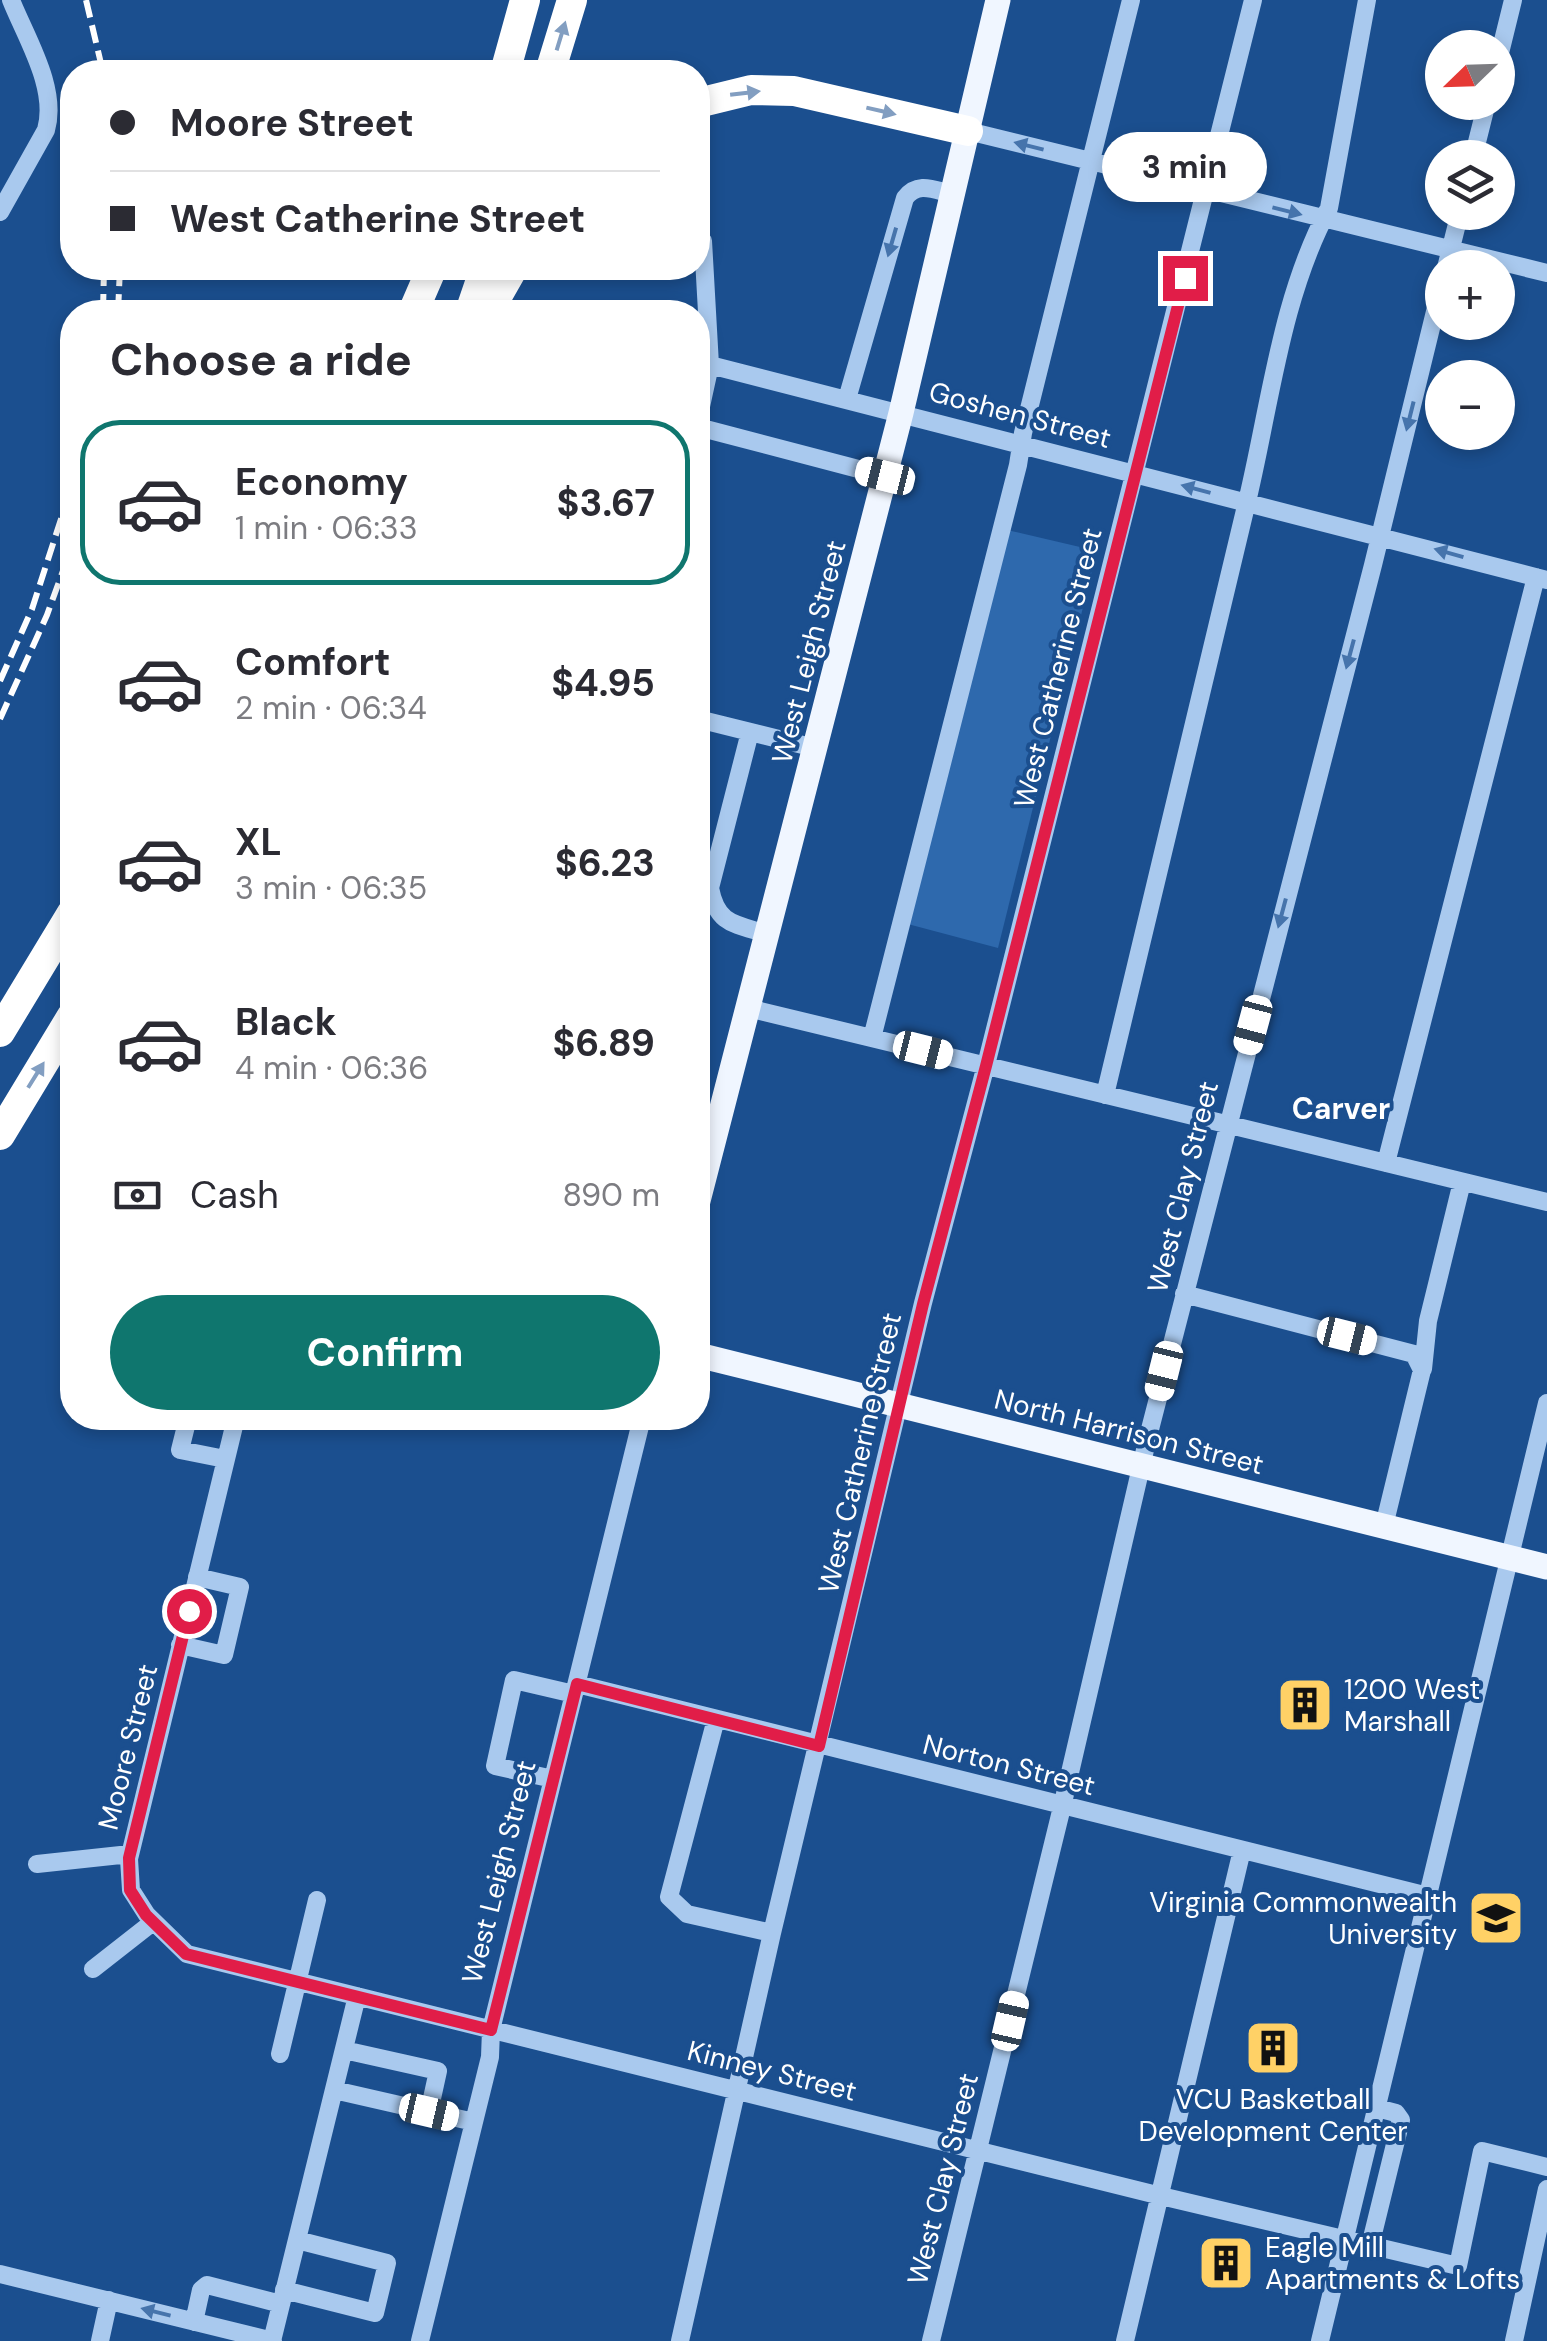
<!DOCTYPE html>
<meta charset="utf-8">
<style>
body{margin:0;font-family:"DM Sans",sans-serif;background:#f2f2f3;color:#2b2b33;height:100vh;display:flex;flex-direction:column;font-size:38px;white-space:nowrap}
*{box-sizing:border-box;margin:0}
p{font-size:32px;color:#7c7c81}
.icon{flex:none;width:55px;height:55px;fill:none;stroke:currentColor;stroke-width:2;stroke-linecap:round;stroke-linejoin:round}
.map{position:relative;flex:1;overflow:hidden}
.drawer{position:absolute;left:60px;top:300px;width:650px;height:1130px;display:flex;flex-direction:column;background:#fff;border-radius:40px;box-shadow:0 5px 15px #0003}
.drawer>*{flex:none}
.guide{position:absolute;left:60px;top:60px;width:650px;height:220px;border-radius:40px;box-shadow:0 5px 15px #0003;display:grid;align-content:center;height:220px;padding:0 50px;background:#fff}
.needle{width:65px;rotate:247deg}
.controls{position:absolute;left:1425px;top:30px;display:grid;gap:20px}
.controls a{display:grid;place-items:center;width:90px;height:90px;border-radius:50%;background:#fff;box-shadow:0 5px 15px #0003;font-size:50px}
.end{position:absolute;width:45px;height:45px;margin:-22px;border:12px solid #e11d48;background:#fff;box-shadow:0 0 0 5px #fff}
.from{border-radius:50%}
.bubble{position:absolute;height:70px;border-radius:35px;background:#fff;box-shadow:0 5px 15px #0003;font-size:32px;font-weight:700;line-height:70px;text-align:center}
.car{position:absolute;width:30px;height:60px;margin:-30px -15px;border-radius:12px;box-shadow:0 0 8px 2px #0007;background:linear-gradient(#fff 24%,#345 0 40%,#fff 0 76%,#345 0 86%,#fff 0)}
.guide b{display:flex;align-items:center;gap:35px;height:95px;font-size:38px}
.guide b+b{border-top:2px solid #e1e1e2}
.guide i{width:25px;height:25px;background:#2b2b33}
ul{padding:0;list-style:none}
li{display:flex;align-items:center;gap:30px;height:165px;margin:0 20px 15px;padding:0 30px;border:5px solid transparent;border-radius:40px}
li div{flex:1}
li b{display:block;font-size:38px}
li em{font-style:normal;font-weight:700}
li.selected{border-color:#0f766e}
li>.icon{width:90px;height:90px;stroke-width:1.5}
h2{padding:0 50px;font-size:45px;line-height:120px}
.pay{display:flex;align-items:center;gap:25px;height:110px;padding:0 50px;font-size:38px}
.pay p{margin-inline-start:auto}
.action{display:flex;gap:20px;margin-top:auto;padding:20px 50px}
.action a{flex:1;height:115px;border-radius:60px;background:#0f766e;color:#fff;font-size:40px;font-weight:700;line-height:115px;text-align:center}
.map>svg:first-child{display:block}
</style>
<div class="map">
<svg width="1547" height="2341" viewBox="0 0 1547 2341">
<rect width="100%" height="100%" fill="#1b4f8f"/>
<path fill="#2e69ad" d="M1007,530L1097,551L998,948L904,923Z"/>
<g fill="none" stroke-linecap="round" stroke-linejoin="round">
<path stroke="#a9c9ee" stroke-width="18" d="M1498,61L1513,0
M968,131L1547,273
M1473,158L1487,102
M0,212L46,130C58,88 26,38 11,0
M1446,268L1460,212
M710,365L1547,580
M847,399L905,198C918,181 934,190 952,194
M698,420L710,365L703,241
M698,427L885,476
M698,719L815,748
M750,732L710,888C717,925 735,924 767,934
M748,1008L1547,1202
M872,1038L1018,465L1023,433L1131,0
M1105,1095C1152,899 1200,703 1246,506C1270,408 1280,299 1329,208L1367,0
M1386,1163L1536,577
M1184,1294L1414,1354L1422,1370L1384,1526
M1423,1369L1428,1321L1462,1182
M188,1418L180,1450L225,1459
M236,1418L129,1859L131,1890L147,1915L187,1954L1161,2196L1458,2266L1482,2151L1547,2167
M180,1645L224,1655L240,1587L197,1577
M577,1684L1428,1896
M716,1719L669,1897L687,1914L772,1933
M553,1779L495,1766L514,1680L574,1694
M37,1864L130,1854
M93,1969L153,1922
M344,2050L438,2071L429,2112
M280,2054L317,1900
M334,2090L474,2122
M1370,2246L1401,2120L1396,2113L1377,2108
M0,2274L273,2341
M284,2290L375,2313L387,2263L297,2240
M194,2322L201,2290L207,2285L281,2304
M100,2341L109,2300
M272,2341L357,1996
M420,2341L490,2057L491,2030L642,1418
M680,2341L772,1933L923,1303L986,1065L1253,0
M931,2341L1062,1807L1148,1437L1373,565L1442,283
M1125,2341L1242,1850
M1320,2341L1547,1403
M1514,2341L1547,2189"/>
<path stroke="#f0f6ff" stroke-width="25" d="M698,1201L901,413L998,0
M698,1355L1547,1567"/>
<path stroke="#fff" stroke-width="30" d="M505,72L525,0
M550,72L572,0
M698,103L751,90L794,91L968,131
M413,312L432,268
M470,312L485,268
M488,312L513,268
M0,1032L72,913
M0,1135L72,1016"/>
<path stroke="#fff" stroke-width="6" stroke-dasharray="18 8" stroke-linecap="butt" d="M86,0L103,72
M103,312L104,268
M118,312L120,268
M0,681L32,609L72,485
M0,719L47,615L72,546"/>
</g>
<defs><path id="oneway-solid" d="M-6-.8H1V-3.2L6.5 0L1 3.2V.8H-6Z" transform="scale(2.5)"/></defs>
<g fill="#829ec1">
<use href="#oneway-solid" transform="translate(561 36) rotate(-73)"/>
<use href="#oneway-solid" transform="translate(745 93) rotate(-7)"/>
<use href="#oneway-solid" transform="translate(881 111) rotate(13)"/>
<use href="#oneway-solid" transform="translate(36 1075) rotate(-58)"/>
</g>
<g fill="#4674ac">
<use href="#oneway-solid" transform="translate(1029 146) rotate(-166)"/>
<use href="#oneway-solid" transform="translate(1287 211) rotate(14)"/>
<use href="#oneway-solid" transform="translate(892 242) rotate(106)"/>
<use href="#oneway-solid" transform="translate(1410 416) rotate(104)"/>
<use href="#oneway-solid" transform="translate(1196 489) rotate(-165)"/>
<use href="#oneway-solid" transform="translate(1449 553) rotate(-164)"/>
<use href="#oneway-solid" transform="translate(1350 654) rotate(105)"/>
<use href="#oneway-solid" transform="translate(1282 913) rotate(105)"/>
<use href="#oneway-solid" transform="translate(156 2312) rotate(-166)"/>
</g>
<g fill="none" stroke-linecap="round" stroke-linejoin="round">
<path stroke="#e11d48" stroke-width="12" d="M189,1611L129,1858L130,1890L146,1915L186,1954L491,2030L577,1684L819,1746L923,1304L986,1066L1185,278"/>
</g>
<defs>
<g id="building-square" transform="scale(2.875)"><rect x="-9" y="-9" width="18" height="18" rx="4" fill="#ffd166" stroke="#1b4f8f"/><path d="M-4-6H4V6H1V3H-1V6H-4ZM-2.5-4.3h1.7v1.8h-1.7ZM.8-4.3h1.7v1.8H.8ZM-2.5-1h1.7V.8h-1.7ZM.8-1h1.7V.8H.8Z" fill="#111"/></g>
<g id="university-square" transform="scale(2.875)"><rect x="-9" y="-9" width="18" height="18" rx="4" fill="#ffd166" stroke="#1b4f8f"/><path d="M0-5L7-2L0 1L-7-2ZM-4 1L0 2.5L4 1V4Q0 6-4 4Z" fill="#111"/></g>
</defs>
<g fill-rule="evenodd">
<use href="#building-square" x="1305" y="1705"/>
<use href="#university-square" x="1496" y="1918"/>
<use href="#building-square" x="1273" y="2048"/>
<use href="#building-square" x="1226" y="2263"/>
</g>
<g text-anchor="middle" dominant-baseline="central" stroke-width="8" stroke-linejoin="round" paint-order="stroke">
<g font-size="28" fill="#fff" stroke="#1b4f8f">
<text transform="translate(1020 415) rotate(15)">Goshen Street</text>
<text transform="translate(809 652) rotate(-76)">West Leigh Street</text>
<text transform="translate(1058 668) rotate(-76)">West Catherine Street</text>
<text transform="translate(1183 1187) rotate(-76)">West Clay Street</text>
<text transform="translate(1129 1432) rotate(14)">North Harrison Street</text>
<text transform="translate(860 1453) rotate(-77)">West Catherine Street</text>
<text transform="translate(128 1747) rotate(-76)">Moore Street</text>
<text transform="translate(1009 1765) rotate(14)">Norton Street</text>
<text transform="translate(499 1872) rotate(-76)">West Leigh Street</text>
<text transform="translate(772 2071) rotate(14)">Kinney Street</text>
<text transform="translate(943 2179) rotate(-76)">West Clay Street</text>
</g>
<g font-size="28" fill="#fff" stroke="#1b4f8f" text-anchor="start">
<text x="1344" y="1689">1200 West<tspan x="1344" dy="32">Marshall</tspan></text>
<text x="1457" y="1902" text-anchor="end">Virginia Commonwealth<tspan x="1457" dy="32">University</tspan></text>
<text x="1273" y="2099" text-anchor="middle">VCU Basketball<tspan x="1273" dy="32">Development Center</tspan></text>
<text x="1265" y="2247">Eagle Mill<tspan x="1265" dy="32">Apartments &amp; Lofts</tspan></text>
</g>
<g font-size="30" font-weight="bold" fill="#fff" stroke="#1b4f8f">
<text x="1341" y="1108">Carver</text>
</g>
</g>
</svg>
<div class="controls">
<a><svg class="needle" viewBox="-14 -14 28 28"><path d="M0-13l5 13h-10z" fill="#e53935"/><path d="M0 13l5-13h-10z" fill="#7c7c81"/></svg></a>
<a><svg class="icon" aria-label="layers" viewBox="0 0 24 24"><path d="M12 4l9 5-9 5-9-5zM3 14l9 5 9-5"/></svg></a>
<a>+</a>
<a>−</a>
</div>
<i class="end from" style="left:189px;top:1611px"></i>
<i class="end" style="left:1185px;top:278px"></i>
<div class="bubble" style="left:1102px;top:132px;width:165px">3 min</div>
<i class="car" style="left:885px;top:476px;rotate:284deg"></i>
<i class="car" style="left:1253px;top:1025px;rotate:195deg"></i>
<i class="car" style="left:923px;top:1050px;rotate:104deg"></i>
<i class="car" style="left:1347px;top:1336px;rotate:104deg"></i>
<i class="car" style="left:1164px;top:1371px;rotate:194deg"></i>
<i class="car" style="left:1010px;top:2021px;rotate:13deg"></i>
<i class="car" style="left:429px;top:2112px;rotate:103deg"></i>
<div class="guide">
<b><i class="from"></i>Moore Street</b>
<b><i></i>West Catherine Street</b>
</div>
<section class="drawer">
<h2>Choose a ride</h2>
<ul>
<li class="selected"><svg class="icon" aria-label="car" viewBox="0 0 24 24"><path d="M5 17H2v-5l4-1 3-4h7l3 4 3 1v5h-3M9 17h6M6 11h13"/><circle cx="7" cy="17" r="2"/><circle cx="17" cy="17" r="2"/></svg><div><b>Economy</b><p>1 min · 06:33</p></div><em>$3.67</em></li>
<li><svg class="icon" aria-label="car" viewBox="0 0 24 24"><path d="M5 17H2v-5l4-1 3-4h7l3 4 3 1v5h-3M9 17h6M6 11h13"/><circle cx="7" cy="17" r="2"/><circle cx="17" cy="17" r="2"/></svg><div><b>Comfort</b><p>2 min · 06:34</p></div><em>$4.95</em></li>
<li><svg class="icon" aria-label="car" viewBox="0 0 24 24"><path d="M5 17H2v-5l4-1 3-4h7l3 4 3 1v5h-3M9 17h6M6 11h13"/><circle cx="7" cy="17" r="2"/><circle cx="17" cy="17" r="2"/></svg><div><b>XL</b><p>3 min · 06:35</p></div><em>$6.23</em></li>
<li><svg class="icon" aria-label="car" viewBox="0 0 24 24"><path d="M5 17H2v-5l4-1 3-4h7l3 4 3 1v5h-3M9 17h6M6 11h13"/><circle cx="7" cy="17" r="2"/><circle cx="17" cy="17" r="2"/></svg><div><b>Black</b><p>4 min · 06:36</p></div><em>$6.89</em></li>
</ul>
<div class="pay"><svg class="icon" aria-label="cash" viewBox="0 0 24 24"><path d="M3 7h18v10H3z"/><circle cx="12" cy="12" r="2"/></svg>Cash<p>890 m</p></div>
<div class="action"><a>Confirm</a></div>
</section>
</div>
